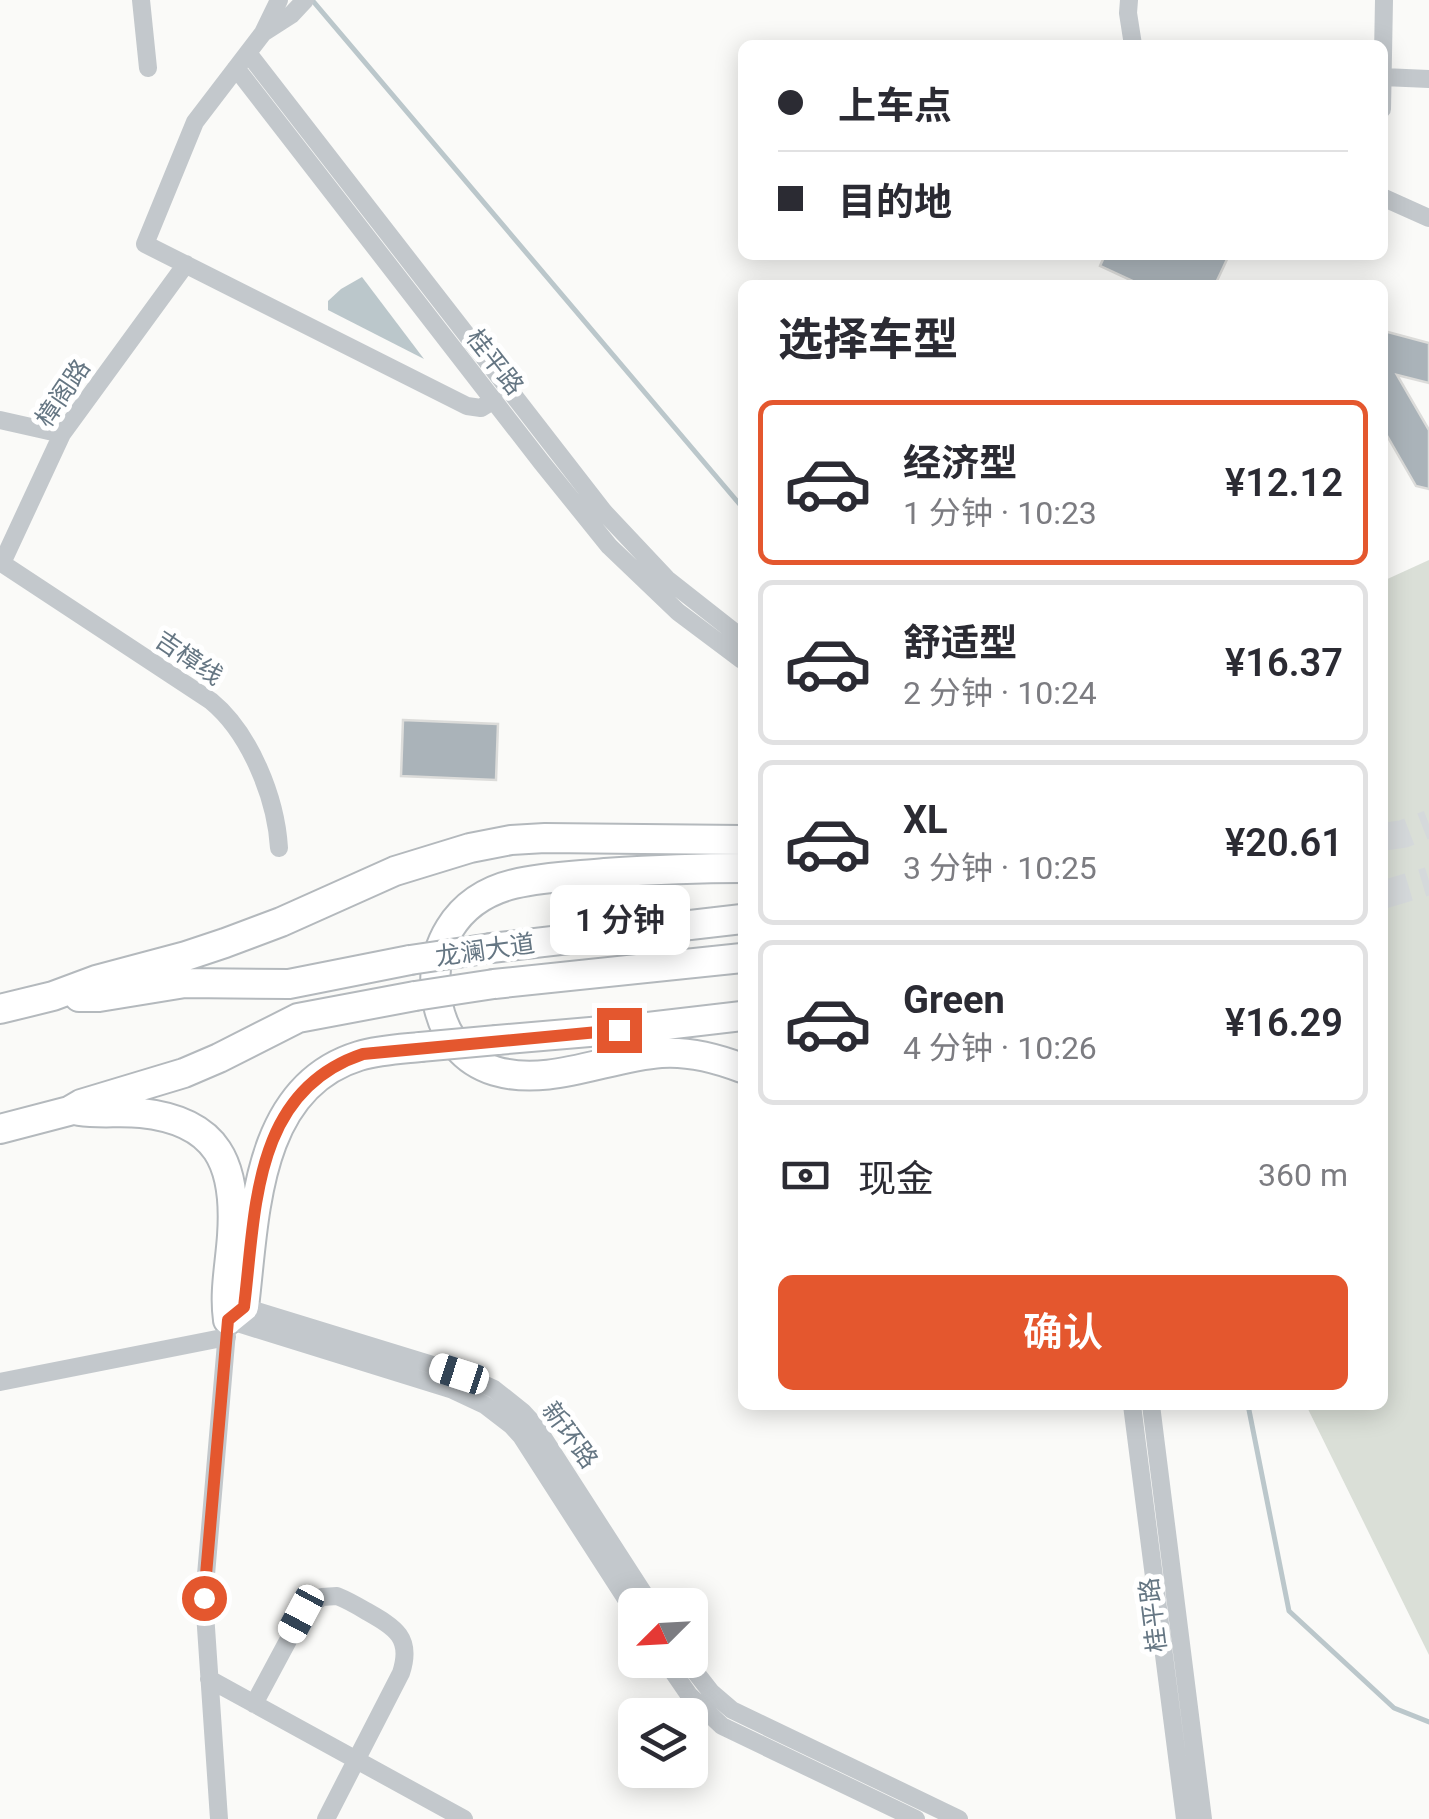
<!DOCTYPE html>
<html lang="zh">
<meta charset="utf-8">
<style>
body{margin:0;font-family:Roboto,"Noto Sans SC",sans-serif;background:#f7f7f7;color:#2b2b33;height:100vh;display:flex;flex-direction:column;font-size:38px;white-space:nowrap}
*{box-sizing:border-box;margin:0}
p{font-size:32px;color:#7c7c81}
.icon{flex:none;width:55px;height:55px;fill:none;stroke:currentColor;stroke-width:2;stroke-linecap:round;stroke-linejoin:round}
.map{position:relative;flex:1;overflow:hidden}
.details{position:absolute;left:738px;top:280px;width:650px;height:1130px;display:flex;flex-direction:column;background:#fff;border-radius:15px;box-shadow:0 5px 25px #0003}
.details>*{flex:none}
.banner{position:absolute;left:738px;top:40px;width:650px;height:220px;border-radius:15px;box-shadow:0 5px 25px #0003;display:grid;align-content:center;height:220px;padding:0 40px;background:#fff}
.needle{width:65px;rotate:246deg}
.buttons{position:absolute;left:618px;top:1588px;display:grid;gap:20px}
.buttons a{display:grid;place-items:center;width:90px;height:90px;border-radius:15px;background:#fff;box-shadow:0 5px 25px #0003;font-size:50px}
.end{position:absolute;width:45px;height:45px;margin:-22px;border:12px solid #e4572e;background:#fff;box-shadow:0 0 0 5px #fff}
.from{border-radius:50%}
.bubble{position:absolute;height:70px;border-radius:15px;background:#fff;box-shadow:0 5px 25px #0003;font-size:32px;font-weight:600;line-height:70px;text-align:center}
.car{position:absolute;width:30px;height:60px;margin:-30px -15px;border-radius:12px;box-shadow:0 0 8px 2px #0007;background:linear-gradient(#fff 24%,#345 0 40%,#fff 0 76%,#345 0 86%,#fff 0)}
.banner b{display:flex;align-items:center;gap:35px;height:95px;font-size:38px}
.banner b+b{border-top:2px solid #e1e1e2}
.banner i{width:25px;height:25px;background:#2b2b33}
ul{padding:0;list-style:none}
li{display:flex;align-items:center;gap:30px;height:165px;margin:0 20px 15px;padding:0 20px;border:5px solid #e1e1e2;border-radius:15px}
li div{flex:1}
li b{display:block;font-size:38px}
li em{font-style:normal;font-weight:600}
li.active{border-color:#e4572e}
li>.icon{width:90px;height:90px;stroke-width:1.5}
h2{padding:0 40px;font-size:45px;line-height:120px}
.pay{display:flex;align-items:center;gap:25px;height:110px;padding:0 40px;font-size:38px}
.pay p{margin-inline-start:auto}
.primary-button{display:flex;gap:20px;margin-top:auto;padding:20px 40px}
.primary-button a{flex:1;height:115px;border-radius:15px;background:#e4572e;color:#fff;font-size:40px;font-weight:600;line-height:115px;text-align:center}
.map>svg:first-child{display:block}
</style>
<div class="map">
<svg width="1429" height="1819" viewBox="0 0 1429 1819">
<rect width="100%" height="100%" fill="#fafaf8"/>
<path fill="#dadfd7" d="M1429,560V1655L1306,1405H1382L1383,581Z"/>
<path fill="#bbc7cb" d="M362,277L424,359L328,310V301L341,289Z"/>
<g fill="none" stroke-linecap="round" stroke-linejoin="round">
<path stroke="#bbc7cb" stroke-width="5" d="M312,0L742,507
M1248,1405L1289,1611L1394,1708L1429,1722"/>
</g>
<path fill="#aab3b9" stroke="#dcdcda" stroke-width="2.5" d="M1105,255H1229L1215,285H1141L1100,266Z
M1384,331L1429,343V383L1397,375L1429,430V489L1416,486L1382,427Z
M403,720L498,724L496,780L401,776Z"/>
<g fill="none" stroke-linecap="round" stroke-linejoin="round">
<path stroke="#d5d9db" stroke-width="28" stroke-dasharray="28 14" stroke-linecap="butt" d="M1382,837L1403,834L1429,824
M1382,895L1429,881"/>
<g stroke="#b4b9bd" stroke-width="32">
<path id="highway" d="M742,868C697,868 651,870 605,873C575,876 543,877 514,884C456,898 426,948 438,1005C445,1037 463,1061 495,1071C549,1087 607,1057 661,1053C690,1051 716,1058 742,1068
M491,948L742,919
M494,984L742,958
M79,997H99L185,983L289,984L410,960
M0,1009L53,996L96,980L186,956L225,943L281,922L395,871L470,848L511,840L545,838L742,840
M497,1040L648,1027L742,1016
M79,1111C100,1114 120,1111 141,1113C218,1121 237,1164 232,1236C230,1265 224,1292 228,1320
M0,1129L69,1111L81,1104L184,1073L219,1058L298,1018L415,996
M228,1320L244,1307C255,1218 254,1088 359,1056C379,1050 400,1049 420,1047"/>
</g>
<path stroke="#c3c8cc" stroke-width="18" d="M141,0L148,68
M279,0L263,33L291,15L305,0
M1129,0L1128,13L1133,45
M263,33L195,122L145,244L467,406L481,408L494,400
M248,53L604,512L667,579L742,638
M236,68L542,463L609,546L678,612L742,660
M1383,77L1429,79
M1382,109L1384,0
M1382,197L1429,218
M0,420L62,434
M0,562L211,701C250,733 276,798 279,848
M2,563L62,434L186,264
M237,1305L459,1373L494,1389L523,1412L535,1425L651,1605
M0,1382L227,1337
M1132,1405L1185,1819
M1151,1405L1203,1819
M665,1660L689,1695L722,1726L916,1819
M686,1660L711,1692L732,1710L959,1819
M209,1679L464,1819
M254,1704L306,1607L322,1597L337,1596C347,1600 356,1605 366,1611C394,1627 413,1637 401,1673L326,1819
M219,1819L204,1598L228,1320L453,1390L485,1405L511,1425L521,1436L635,1613"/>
<use href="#highway" stroke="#fff" stroke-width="28"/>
<g stroke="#b4b9bd" stroke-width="32" stroke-linecap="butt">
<path id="highway-bridge" d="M410,960L491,948
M415,996L494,984
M420,1047L497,1040"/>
</g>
<use href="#highway-bridge" stroke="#fff" stroke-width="28"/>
</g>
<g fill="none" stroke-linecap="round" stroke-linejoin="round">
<path stroke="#e4572e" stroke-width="12" d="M204,1598L228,1320L244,1307C256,1210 252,1091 363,1054L619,1030"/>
</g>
<g text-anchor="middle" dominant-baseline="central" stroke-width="10" stroke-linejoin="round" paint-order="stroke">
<g font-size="25" fill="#657683" stroke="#fff">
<text transform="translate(495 362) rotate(52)">桂平路</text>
<text transform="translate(63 393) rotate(-56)">樟阁路</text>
<text transform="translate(189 658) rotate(34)">吉樟线</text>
<text transform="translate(485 950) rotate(-8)">龙澜大道</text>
<text transform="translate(570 1435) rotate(54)">新环路</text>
<text transform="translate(1153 1615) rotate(-97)">桂平路</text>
</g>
</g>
</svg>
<div class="buttons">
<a><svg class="needle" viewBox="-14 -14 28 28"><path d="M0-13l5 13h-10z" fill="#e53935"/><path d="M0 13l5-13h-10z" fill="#7c7c81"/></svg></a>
<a><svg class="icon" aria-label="layers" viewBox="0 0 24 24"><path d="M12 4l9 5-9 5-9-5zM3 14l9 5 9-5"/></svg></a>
</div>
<i class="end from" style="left:204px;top:1598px"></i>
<i class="end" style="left:619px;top:1030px"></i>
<div class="bubble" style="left:550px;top:885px;width:140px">1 分钟</div>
<i class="car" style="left:459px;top:1374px;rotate:288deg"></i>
<i class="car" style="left:301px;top:1614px;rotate:208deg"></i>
<div class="banner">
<b><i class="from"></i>上车点</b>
<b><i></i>目的地</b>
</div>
<section class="details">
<h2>选择车型</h2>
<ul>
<li class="active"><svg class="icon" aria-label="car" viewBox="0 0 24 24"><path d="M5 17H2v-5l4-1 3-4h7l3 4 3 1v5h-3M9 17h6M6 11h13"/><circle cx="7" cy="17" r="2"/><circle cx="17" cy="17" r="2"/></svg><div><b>经济型</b><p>1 分钟 · 10:23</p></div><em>¥12.12</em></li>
<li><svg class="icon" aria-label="car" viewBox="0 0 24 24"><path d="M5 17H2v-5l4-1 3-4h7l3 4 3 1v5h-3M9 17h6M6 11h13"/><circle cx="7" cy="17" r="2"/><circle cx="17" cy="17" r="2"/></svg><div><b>舒适型</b><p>2 分钟 · 10:24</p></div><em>¥16.37</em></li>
<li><svg class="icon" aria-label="car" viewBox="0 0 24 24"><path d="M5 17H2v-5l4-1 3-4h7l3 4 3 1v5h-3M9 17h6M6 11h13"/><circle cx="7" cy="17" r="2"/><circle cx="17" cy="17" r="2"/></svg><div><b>XL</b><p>3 分钟 · 10:25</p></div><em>¥20.61</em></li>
<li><svg class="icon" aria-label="car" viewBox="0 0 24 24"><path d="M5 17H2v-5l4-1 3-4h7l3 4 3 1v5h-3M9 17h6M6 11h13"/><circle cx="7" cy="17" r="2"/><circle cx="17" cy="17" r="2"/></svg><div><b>Green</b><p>4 分钟 · 10:26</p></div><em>¥16.29</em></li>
</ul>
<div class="pay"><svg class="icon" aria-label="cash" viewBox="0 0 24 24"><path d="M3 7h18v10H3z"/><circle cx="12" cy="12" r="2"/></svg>现金<p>360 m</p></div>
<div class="primary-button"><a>确认</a></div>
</section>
</div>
